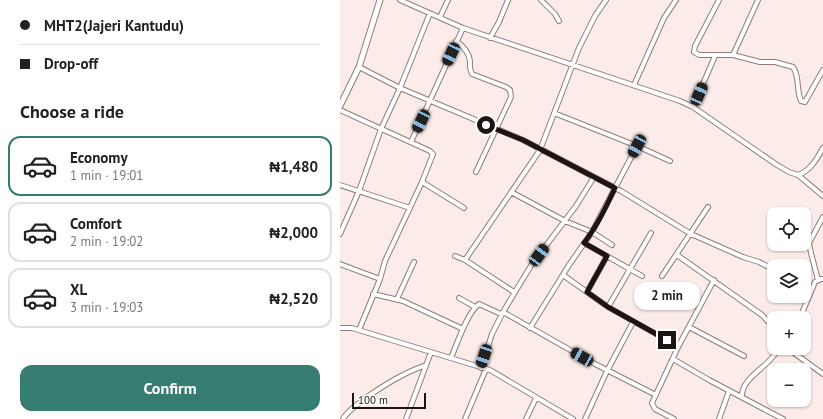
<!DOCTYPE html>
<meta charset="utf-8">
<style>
body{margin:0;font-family:"PT Sans",sans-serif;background:#f6f6f6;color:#222;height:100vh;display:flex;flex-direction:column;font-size:15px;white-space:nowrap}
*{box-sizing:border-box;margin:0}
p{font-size:13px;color:#767676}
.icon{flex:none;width:22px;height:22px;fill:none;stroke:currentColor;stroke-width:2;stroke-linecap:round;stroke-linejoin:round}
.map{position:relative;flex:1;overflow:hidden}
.side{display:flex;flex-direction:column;background:#fff;width:340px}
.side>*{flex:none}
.banner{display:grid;align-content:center;height:88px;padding:0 20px;background:#fff}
.controls{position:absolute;left:427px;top:207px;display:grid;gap:8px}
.controls a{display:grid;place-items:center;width:44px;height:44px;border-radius:8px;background:#fff;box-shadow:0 1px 3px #0004;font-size:20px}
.scale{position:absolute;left:12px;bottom:10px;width:74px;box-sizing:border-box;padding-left:4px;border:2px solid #1d1513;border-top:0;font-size:11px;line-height:14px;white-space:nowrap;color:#1d1513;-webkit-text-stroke:3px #fdfdfd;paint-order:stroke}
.end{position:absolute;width:18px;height:18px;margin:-9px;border:5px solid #1d1513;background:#fff;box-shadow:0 0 0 2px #fff}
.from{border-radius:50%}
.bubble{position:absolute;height:28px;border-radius:12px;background:#fff;box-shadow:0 1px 3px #0004;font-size:13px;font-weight:600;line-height:28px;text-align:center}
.car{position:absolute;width:12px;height:24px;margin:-12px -6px;border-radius:5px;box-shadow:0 0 3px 1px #0007;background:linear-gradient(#222 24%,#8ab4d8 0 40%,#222 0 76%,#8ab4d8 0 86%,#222 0)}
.banner b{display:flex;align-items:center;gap:14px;height:38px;font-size:15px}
.banner b+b{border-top:1px solid #e0e0e0}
.banner i{width:10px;height:10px;background:#222}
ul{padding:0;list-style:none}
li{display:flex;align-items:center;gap:12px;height:60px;margin:0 8px 6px;padding:0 12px;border:2px solid #e0e0e0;border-radius:12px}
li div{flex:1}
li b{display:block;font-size:15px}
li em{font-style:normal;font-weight:600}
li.active{border-color:#377c71}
li>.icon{width:36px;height:36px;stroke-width:1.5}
h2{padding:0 20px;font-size:18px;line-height:48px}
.cta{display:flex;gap:8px;margin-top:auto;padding:8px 20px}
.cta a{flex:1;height:46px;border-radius:12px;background:#377c71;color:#fff;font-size:16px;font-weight:600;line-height:46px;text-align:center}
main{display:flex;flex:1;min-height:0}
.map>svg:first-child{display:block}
</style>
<main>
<section class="side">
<div class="banner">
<b><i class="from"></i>MHT2(Jajeri Kantudu)</b>
<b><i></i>Drop-off</b>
</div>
<h2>Choose a ride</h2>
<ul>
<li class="active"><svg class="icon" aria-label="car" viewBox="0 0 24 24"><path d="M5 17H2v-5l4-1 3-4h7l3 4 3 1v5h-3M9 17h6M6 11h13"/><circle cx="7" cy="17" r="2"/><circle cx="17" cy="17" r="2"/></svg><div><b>Economy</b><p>1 min · 19:01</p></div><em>₦1,480</em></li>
<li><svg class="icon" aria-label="car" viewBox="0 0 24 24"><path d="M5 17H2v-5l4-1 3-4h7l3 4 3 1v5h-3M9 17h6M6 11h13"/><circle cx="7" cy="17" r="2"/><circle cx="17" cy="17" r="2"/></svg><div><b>Comfort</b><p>2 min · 19:02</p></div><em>₦2,000</em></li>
<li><svg class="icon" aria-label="car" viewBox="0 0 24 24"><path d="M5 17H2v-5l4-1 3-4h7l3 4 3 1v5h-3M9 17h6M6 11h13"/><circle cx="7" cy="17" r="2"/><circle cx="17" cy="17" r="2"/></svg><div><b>XL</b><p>3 min · 19:03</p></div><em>₦2,520</em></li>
</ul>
<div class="cta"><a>Confirm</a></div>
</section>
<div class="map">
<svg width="483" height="419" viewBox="0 0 483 419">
<rect width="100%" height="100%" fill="#fbece9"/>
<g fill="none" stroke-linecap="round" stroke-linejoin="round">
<g stroke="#917b76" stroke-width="6">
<path id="minor" d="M60,0L123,28L340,101L353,107L437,165L449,172L458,175L483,196
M201,0L215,14L219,21
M379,0L355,46L354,52L359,55H393L420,62H435L453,67C460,77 456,90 461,101L465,102L483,70
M100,17L108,0
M150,38L159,22L168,0
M116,41C123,46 129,52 130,61C130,66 129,68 132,74L166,87L170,90L171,97L136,172
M393,55L418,0
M19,67L60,88L183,140L281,191L351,234L403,257L419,262L434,270
M294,85L324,18L336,0
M353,107L375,56
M0,110L90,151L93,154L82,182L45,261L40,279L19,330
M214,113L297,146L330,161
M71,142L123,28
M458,175C470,171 477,159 483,148
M82,182L124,208
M0,185L70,208
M171,192L225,221L252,232L272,245
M0,234L19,191L41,129L60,88L90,13
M244,243L302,276
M337,255L422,315L434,328
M115,256L125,260L174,292
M125,260L200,150L239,48L255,16L266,0
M0,264L40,279
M223,275L268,307L316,334L339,345
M322,276L368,207
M478,280L471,253L469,243L483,217
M464,285L472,289
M247,292L267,256
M33,294L63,301L123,329
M119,298L135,307
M57,299L74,262
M268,307L311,233
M163,312L255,364L316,395
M460,318L475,282L481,279H483
M349,327L404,356
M0,328H12L150,370L233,419
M190,328L229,265L252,232L297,146
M449,348L454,353L483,374
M111,358C117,344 127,313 139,304L161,314
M333,359L369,380L443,419
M141,368L152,334L163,312L192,264L236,206L254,177
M402,397C401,382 418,372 428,362C432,358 436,353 440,348
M3,419C10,406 49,382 63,375C70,371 78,368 86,365
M66,419L91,352
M125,419L146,369
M186,419L196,398
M245,419L267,371L293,322
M334,419L315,409L312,403L339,345L374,280
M379,419L389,391"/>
</g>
<g stroke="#917b76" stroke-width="7">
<path id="tertiary" d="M0,106L19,67L40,0"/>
</g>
<use href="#minor" stroke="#fff" stroke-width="4"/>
<use href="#tertiary" stroke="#fff" stroke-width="5"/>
</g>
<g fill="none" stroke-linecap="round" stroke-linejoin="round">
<path stroke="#1d1513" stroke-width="5" d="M146,125L183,140L275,188C266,207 257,226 244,243L267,256L247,292L268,307L327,340"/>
</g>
</svg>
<div class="controls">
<a><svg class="icon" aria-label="locate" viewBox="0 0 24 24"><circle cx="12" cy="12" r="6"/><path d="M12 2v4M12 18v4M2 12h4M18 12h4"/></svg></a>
<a><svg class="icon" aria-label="layers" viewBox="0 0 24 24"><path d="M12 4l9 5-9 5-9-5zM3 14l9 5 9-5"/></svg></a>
<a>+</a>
<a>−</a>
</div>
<div class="scale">100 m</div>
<i class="end from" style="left:146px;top:125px"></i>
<i class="end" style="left:327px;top:340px"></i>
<div class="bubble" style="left:294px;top:282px;width:66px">2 min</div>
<i class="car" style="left:111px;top:54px;rotate:205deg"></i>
<i class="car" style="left:359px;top:94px;rotate:24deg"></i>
<i class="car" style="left:81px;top:121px;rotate:206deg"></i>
<i class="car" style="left:297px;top:146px;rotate:208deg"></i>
<i class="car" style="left:199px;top:255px;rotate:36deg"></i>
<i class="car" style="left:144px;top:356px;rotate:198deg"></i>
<i class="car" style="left:242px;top:357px;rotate:300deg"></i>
</div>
</main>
